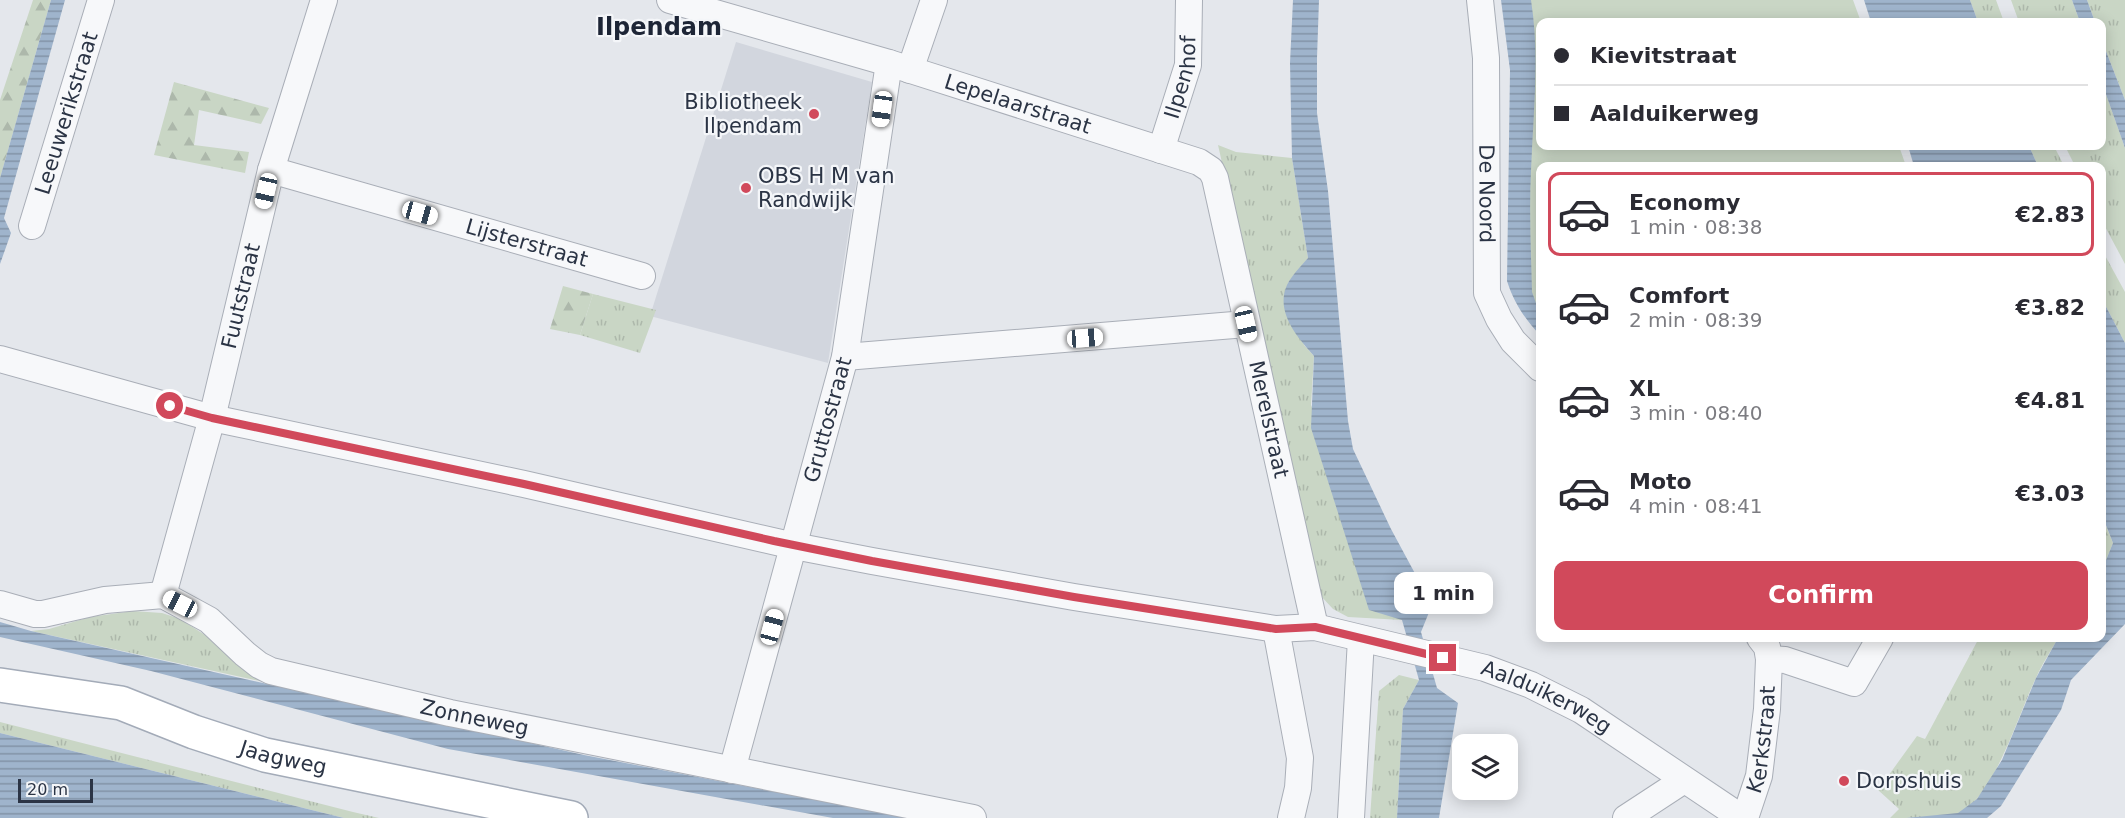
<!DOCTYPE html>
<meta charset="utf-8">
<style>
body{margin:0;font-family:"DejaVu Sans",sans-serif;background:#f2f2f3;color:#2b2b33;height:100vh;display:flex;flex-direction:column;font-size:22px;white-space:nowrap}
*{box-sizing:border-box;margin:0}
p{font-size:20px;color:#7c7c81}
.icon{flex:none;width:33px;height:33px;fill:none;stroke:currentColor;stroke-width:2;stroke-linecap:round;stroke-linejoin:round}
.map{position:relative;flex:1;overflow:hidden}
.details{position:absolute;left:1536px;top:162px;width:570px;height:480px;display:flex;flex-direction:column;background:#fff;border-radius:12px;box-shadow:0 3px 15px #0003}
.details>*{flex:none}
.banner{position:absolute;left:1536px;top:18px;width:570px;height:132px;border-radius:12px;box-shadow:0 3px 15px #0003;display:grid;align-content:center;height:132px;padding:0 18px;background:#fff}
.tools{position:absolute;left:1452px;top:734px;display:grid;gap:12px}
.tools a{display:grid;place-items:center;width:66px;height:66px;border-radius:12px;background:#fff;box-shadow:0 3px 15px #0003;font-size:30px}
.scale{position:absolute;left:18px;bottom:15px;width:75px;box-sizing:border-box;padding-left:6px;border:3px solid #2b3445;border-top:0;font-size:16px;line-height:21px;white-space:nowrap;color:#2b3445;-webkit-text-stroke:4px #f4f6f9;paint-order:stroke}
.end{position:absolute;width:27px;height:27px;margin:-14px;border:8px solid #d1495b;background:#fff;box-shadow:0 0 0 3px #fff}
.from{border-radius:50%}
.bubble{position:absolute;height:42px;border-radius:12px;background:#fff;box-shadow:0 3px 15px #0003;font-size:20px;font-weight:700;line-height:42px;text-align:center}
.car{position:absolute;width:18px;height:36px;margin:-18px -9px;border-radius:8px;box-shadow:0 0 4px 2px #0007;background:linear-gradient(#fff 24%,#345 0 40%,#fff 0 76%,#345 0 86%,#fff 0)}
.banner b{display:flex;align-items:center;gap:21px;height:57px;font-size:22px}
.banner b+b{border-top:2px solid #e1e1e2}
.banner i{width:15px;height:15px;background:#2b2b33}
ul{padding:10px 0 0;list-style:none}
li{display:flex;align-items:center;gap:18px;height:84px;margin:0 12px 9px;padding:0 6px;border:3px solid transparent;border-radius:12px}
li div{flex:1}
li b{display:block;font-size:22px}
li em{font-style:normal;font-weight:700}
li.active{border-color:#d1495b}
li>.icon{width:54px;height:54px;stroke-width:1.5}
.cta{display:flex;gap:12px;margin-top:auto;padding:12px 18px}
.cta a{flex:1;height:69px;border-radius:12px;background:#d1495b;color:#fff;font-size:24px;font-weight:700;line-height:69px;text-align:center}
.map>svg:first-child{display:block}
</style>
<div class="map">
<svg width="2125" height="818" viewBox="0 0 2125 818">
<defs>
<pattern id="grass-tufts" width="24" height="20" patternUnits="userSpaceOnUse" patternTransform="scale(1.5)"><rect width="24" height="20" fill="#c9d6c5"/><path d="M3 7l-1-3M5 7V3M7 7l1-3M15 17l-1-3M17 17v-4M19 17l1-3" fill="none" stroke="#adb8ab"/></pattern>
<pattern id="forest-firs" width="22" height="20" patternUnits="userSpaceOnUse" patternTransform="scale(1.5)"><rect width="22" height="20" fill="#c9d6c5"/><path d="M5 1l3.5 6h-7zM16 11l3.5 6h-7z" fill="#adb8ab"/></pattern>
<pattern id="water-rules" width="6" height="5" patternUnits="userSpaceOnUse" patternTransform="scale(1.5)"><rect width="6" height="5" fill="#9fb4cc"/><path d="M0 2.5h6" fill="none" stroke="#8293a7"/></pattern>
</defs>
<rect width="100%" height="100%" fill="#e4e7ec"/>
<path fill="#d2d6de" d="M736,42L872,82L828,363L650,316Z"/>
<path fill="url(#grass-tufts)" d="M1970,0H1996L2004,22H1978Z
M2011,0H2072L2080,22H2019Z
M2087,0H2125V100L2102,41V22H2095Z
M2102,83L2125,148V264L2102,221V166H2075L2065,146H2102Z
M1218,145L1236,152L1292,158L1308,258L1288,283L1304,345L1314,356L1311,405L1402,620L1348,617L1333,609L1320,595Z
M2029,146H2054L2064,166H2038Z
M2102,250L2125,292V343L2102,299Z
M593,294L656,310L640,353L580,335Z
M133,611L162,613L180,619L205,635L237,665L260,681L31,631L49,629L90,617Z
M1979,638H2058C2051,651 2042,664 2036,678C2019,712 1994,798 1959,813C1945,818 1906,818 1890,818L1899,809L1878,790L1917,736L1925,739Z
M1399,675L1419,680L1403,709L1397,818H1370L1379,691Z
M0,722L353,812L379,818H344L0,733Z"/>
<path fill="url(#forest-firs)" d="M33,0H51L0,178V100Z
M174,82L269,108L261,124L199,110L194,145L249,152L245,173L154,155Z
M563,286L593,294L580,335L550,329Z
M2102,516L2113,543L2102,570Z"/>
<path fill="#c9d6c5" d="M1523,0H1853L1861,22H1540V146H1899L1906,166H1540V319L1518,301Z"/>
<path fill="url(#water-rules)" d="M51,0H65L4,218L11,233L0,264V178Z
M1293,0H1319L1317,58V113L1328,191L1348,421L1353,449L1391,529L1432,605L1421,632L1437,688L1458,703L1439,818H1397L1403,709L1419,680L1402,620L1369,610L1311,428L1314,356C1297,337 1275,312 1287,285C1292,275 1301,266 1308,258L1292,158L1290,63Z
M1501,0H1531C1540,57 1533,114 1531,171C1529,211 1531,251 1532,292L1537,306L1540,310V335C1525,319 1514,303 1507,281L1510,70Z
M1864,0H1970L1978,22H1871Z
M2072,0H2087L2095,22H2080Z
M2102,41L2125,100V148L2102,83Z
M1908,146H2029L2038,166H1914Z
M2102,299L2125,343V624L2071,680L2061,710L2001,806L1987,818H1906L1958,813L1977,799L2002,760L2036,678L2058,638H2102V570L2113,543L2102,515Z
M0,622L31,631L584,755L911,818H833L448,749L151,671L0,637Z
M0,733L344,818H0Z"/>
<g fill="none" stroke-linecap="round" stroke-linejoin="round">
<g stroke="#a9aeb7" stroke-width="28">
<g id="street">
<path id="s1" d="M670,0L889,63L1199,162L1211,170L1215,178L1315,627"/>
<path id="s2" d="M1480,0L1486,58L1487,293L1499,319L1513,341L1540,368"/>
<path d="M910,70L934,0"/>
<path id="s3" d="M1161,150L1188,65L1189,0"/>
<path id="s4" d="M271,170L642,276"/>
<path id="s5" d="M32,226L101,0"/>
<path d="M845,357L1246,324"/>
<path d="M0,359L212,418L524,484L794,546L872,561L1074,597L1276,629"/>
<path id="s6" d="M163,595L212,418L271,170L324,0"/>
<path id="s7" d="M0,604L35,614H43L105,600L163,595L209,620L245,654L259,665L271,671L450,713L973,818"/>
<path d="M1769,659L1785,660L1854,683L1880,638"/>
<path id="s8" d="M732,770L845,357L889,63"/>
<path id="s9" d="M1291,818L1298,788L1300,758L1276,629L1315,627L1485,668L1531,685L1581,710L1742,818"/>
<path d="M1351,818L1361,639"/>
<path d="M1626,818L1684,780"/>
<path id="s10" d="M1745,818L1759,776L1767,709L1769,659L1767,647L1760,638"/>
</g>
</g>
<g stroke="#a3abb8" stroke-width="36">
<g id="primary">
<path id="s11" d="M0,685L121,703L194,732L265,755L571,818"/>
</g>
</g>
<use href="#street" stroke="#f7f8fa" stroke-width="26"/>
<use href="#primary" stroke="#fff" stroke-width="33"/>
</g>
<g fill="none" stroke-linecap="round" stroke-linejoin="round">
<path stroke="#d1495b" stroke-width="8" d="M170,406L212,418L524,484L774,541L872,561L1074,597L1276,629L1315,627L1443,658"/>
</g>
<g fill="#d1495b" stroke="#f4f6f9" stroke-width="2">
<circle cx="814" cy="114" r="6"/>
<circle cx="746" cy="188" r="6"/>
<circle cx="1844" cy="781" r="6"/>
</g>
<g text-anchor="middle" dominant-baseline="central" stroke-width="4.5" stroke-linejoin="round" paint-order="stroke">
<g font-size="21" fill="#2b3445" stroke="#f4f6f9">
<text stroke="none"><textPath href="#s3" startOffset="76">Ilpenhof</textPath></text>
<text stroke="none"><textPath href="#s1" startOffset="363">Lepelaarstraat</textPath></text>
<text stroke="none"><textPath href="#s5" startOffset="118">Leeuwerikstraat</textPath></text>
<text stroke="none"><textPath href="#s2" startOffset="194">De Noord</textPath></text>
<text stroke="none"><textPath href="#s4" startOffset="266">Lijsterstraat</textPath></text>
<text stroke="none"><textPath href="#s6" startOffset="309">Fuutstraat</textPath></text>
<text stroke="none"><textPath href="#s1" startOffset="824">Merelstraat</textPath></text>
<text stroke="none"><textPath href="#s8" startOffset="363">Gruttostraat</textPath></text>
<text stroke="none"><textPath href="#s9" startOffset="474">Aalduikerweg</textPath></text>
<text stroke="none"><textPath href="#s7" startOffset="508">Zonneweg</textPath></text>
<text stroke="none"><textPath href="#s10" startOffset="81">Kerkstraat</textPath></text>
<text stroke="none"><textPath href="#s11" startOffset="294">Jaagweg</textPath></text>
</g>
<g font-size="21" fill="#2b3445" stroke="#f4f6f9" text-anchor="start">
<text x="802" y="102" text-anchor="end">Bibliotheek<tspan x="802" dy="24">Ilpendam</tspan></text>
<text x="758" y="176">OBS H M van<tspan x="758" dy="24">Randwijk</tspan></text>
<text x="1856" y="781">Dorpshuis</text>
</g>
<g font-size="24" font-weight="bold" fill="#1d2536" stroke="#f4f6f9">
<text x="659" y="27">Ilpendam</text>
</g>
</g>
</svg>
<div class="tools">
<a><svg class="icon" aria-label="layers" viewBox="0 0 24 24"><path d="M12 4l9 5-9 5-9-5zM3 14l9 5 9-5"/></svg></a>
</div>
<div class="scale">20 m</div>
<i class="end from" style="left:170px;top:406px"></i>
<i class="end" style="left:1443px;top:658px"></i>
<div class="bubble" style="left:1394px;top:572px;width:99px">1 min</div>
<i class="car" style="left:882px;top:109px;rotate:188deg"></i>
<i class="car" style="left:266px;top:191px;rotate:193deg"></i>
<i class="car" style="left:420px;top:213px;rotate:106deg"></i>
<i class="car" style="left:1246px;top:324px;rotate:167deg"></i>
<i class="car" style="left:1085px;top:338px;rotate:86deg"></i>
<i class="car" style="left:180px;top:604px;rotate:297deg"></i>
<i class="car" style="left:772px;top:627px;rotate:15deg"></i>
<div class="banner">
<b><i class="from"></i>Kievitstraat</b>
<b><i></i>Aalduikerweg</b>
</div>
<section class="details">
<ul>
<li class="active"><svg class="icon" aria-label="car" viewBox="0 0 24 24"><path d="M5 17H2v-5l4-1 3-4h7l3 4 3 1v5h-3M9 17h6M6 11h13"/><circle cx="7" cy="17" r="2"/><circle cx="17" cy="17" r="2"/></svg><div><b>Economy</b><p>1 min · 08:38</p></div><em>€2.83</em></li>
<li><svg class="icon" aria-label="car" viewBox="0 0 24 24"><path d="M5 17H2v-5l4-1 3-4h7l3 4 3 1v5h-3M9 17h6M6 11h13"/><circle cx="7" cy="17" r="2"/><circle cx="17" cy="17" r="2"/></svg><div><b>Comfort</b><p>2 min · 08:39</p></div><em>€3.82</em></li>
<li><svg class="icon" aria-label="car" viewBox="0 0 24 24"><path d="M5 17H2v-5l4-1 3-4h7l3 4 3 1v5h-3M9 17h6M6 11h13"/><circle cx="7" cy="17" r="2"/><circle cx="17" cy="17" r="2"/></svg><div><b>XL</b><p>3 min · 08:40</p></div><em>€4.81</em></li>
<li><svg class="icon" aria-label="car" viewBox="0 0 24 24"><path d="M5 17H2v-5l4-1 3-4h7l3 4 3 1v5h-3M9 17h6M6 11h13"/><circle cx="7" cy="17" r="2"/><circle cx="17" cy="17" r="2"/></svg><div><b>Moto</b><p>4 min · 08:41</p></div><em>€3.03</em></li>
</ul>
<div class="cta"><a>Confirm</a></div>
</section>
</div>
